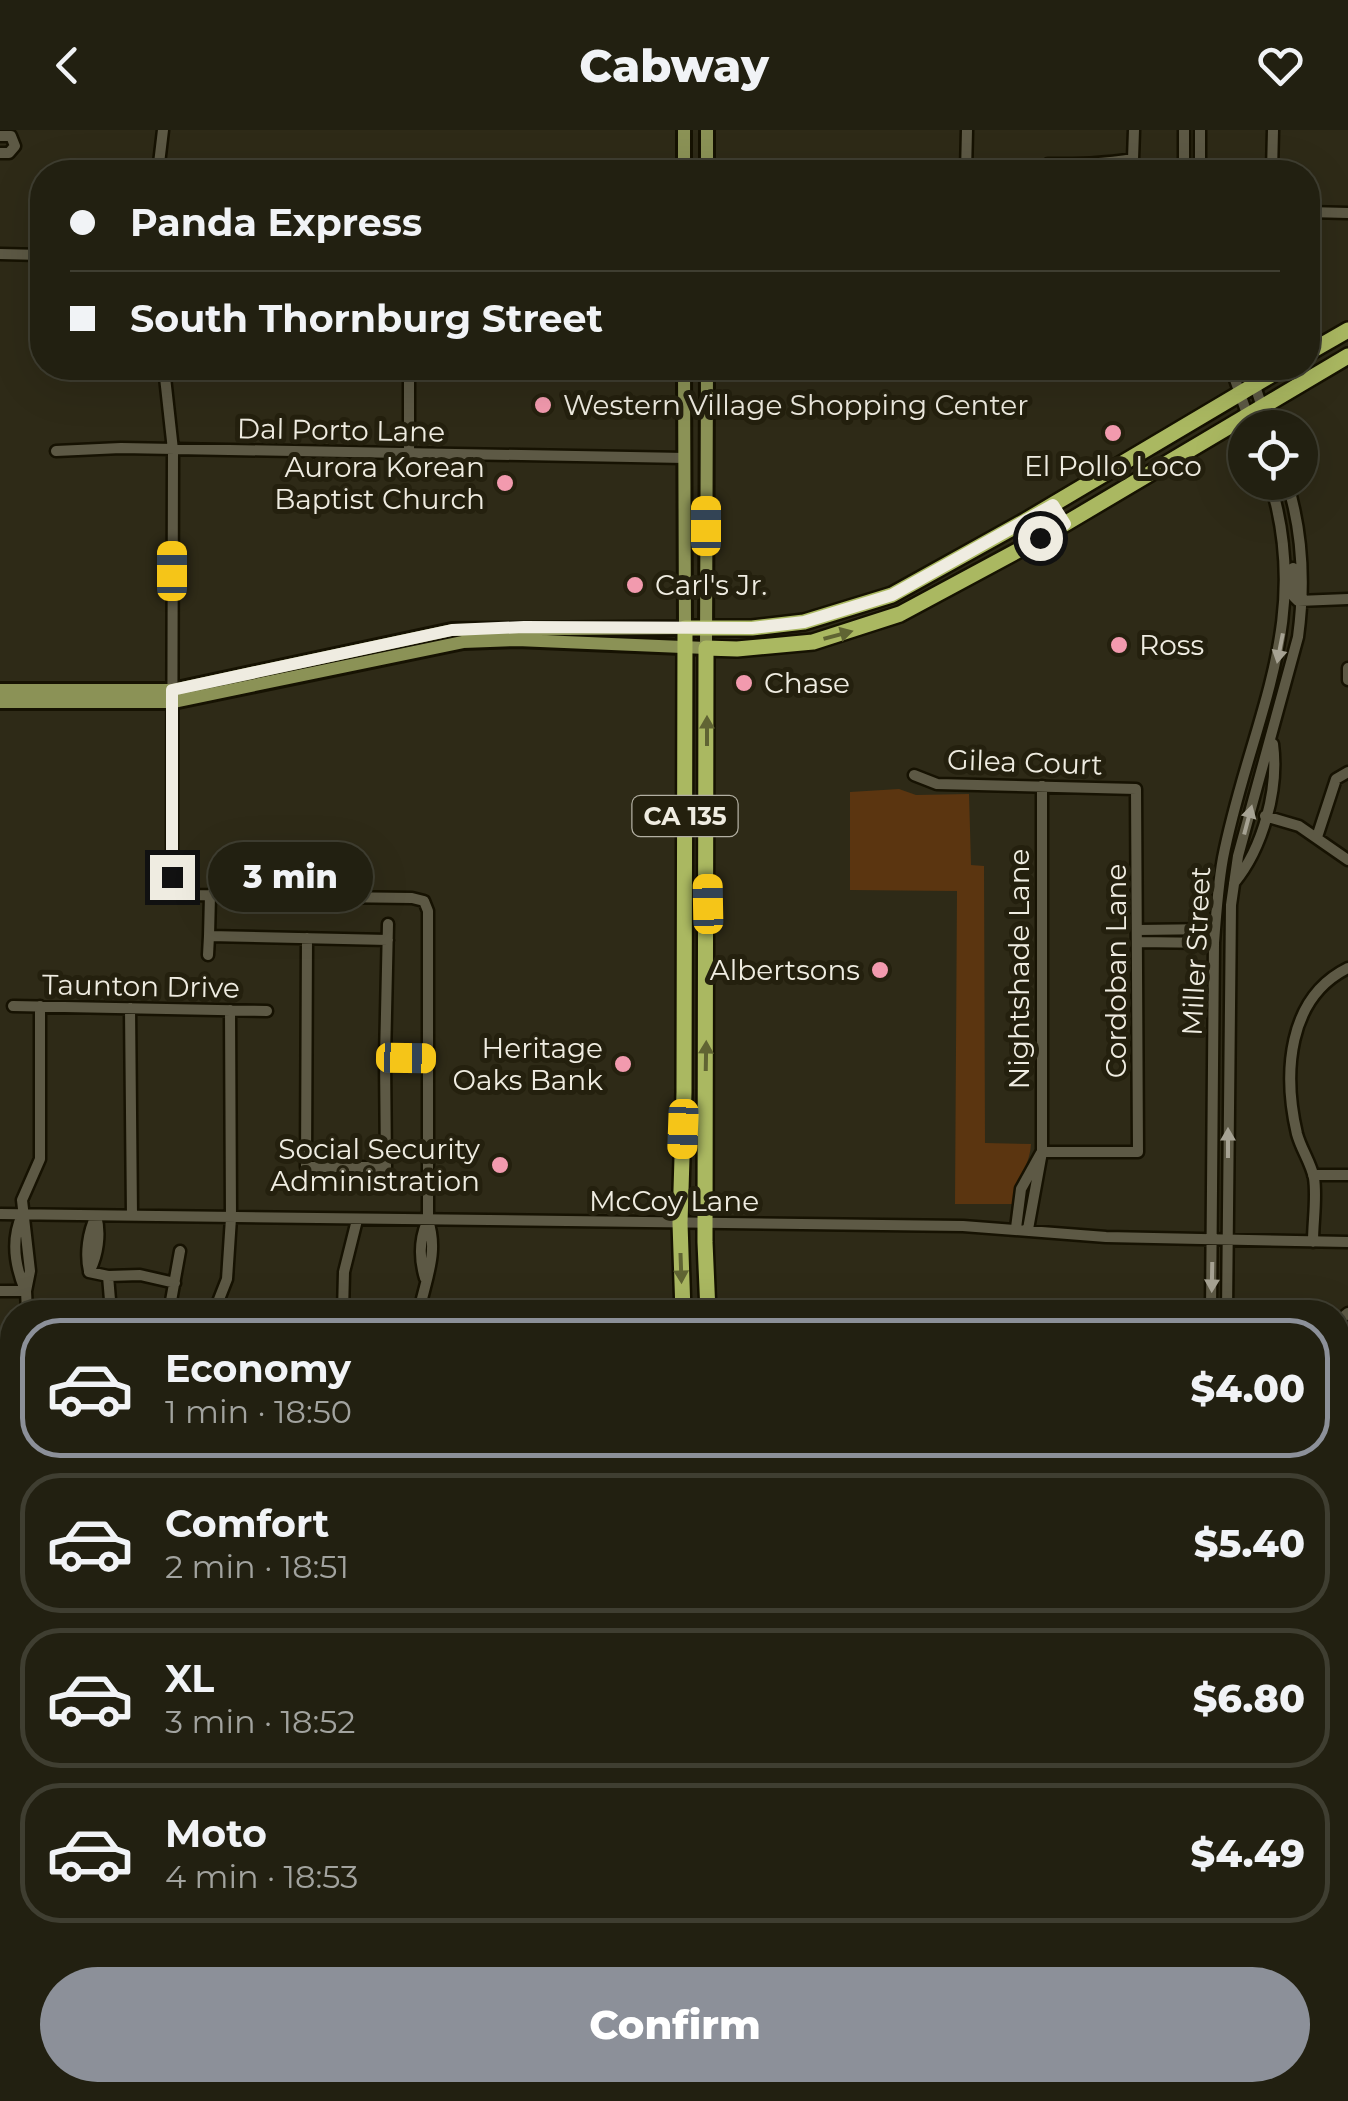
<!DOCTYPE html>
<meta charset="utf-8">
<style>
body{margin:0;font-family:Montserrat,sans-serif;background:#2e2d1f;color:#f1f3f6;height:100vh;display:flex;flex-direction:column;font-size:38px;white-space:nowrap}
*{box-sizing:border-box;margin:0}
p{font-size:32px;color:#a2a39f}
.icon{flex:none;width:55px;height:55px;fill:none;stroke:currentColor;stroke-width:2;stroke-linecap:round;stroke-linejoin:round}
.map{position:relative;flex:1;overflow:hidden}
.side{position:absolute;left:0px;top:1170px;width:1350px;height:802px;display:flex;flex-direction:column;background:#222011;border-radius:40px 40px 0 0;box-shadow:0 10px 40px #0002,0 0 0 2px #3f3e31}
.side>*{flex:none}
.guide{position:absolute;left:30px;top:30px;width:1290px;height:220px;border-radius:40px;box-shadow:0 10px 40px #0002,0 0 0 2px #3f3e31;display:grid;align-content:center;height:220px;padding:0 40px;background:#222011}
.tools{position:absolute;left:1228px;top:280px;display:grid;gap:20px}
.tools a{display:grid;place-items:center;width:90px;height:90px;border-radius:50%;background:#222011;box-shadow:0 10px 40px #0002,0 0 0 2px #3f3e31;font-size:50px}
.end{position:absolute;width:45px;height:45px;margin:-22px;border:12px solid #efece1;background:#111;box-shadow:0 0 0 5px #111}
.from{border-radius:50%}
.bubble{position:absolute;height:70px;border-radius:35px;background:#222011;box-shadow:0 10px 40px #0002,0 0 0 2px #3f3e31;font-size:32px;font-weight:800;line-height:70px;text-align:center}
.car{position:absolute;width:30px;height:60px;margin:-30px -15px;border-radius:12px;box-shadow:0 0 8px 2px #0007;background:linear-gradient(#f5c518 24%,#345 0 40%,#f5c518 0 76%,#345 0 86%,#f5c518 0)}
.guide b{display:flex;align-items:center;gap:35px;height:95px;font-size:38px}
.guide b+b{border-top:2px solid #3f3e31}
.guide i{width:25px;height:25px;background:#f1f3f6}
ul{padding:18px 0 0;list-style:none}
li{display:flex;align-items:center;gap:30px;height:140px;margin:0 20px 15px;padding:0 20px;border:5px solid #3f3e31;border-radius:40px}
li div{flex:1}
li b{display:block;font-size:38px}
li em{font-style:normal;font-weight:800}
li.active{border-color:#8c9099}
li>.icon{width:90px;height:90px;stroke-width:1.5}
.primary-button{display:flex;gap:20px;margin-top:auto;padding:20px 40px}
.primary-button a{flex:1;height:115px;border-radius:60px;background:#8c9099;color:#fff;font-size:40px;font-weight:800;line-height:115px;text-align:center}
header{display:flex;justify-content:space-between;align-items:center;height:130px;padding:0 40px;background:#222011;font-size:45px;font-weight:800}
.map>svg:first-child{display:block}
</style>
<header><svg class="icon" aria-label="back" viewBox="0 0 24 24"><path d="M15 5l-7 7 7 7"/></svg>Cabway<svg class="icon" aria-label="heart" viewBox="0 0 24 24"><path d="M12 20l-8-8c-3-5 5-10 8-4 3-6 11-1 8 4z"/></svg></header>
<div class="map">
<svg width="1348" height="1971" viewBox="0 0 1348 1971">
<rect width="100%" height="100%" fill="#2e2a17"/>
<path fill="#5b3510" d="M899,659L916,665L969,664L971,735L984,736L985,1013L1031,1014C1030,1035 1016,1052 1013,1074H955L957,761L850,760V662Z
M0,1373H12V1408L0,1433Z
M0,1622H12V1960H160V1971H0Z"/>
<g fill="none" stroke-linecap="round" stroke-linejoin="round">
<g stroke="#161202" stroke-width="15">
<path id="minor" d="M0,6H11L15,16L9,23H0
M1048,34C1077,34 1105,34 1133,29L1134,0
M158,42L163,0
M966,42L967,0
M1184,42V0
M1200,42V0
M1272,42L1273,0
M1308,82L1348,83
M0,124L42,125
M164,238L173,320L172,747L178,760L188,765L412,768L424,771L428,781V1091C439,1123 425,1151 419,1182
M1231,238L1252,298
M1249,238L1269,298
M56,321L121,318L685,328
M409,324V238
M1293,438L1294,467L1298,471L1348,469
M1348,538V550
M914,645L937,654L1136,659L1138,1022H1042
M1265,686L1299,696L1348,730
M1317,707L1336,649L1348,642
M1234,753C1263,718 1279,659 1273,614
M210,765L209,806L388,810
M388,794L385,928L428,929
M1138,800L1215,799
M307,808L306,1037H386L385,928
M1138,812L1214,813
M208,825L209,806
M13,876L267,881
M130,878L132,1086
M1313,1045H1348
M0,1084L963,1096L1106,1107L1348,1112
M22,1085C11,1109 15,1136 25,1160
M1016,1098L1021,1059L1041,1023
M1028,1099L1042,1022V656
M1313,1112C1313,1091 1317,1068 1314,1048C1311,1033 1301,1019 1297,1004C1283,944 1287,868 1348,838
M89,1141C85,1124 88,1102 96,1086
M89,1142C98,1126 101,1103 96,1086
M89,1142L108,1146L111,1182
M108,1146L140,1145L175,1153
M425,1148C419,1128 419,1111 427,1092
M0,1161H26
M27,1182L26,1161L30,1141L22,1070L40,1029V876
M169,1182L180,1121
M214,1182L227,1149L231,1088L230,880
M343,1182L344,1142L357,1090
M1211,1182L1214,813C1216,784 1218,756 1223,728C1249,594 1314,494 1270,352
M1227,1182L1231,775L1238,726L1298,507C1305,455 1303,403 1287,352
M1338,1191L1348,1183
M1338,1260L1348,1262
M1338,1362L1348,1366
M0,1449L12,1432
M1338,1580L1348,1581
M1338,1638H1348
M1338,1710L1348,1715
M1338,1819L1348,1823
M1338,1923L1348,1928
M447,1960L456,1971
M570,1960L583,1968L601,1971
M1246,1960L1252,1971
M202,1971V1960
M612,1971V1960
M1064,1971L1073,1960
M1085,1971L1094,1960"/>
</g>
<g stroke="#161202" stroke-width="18">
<path id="major" d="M707,0V42
M684,42V0
M0,560H172L452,500L685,498L684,238
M0,572H173L463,512L517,510L706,518L707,238
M861,1960L866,1971
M880,1960L885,1971"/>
</g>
<g stroke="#161202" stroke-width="20">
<path id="highway" d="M1308,223L1348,200
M683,1182L680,1093L684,962L685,498H752L804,492L892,465L1025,391L1283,238
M708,1182L705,1112L706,518L737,519L813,512L900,484L1041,408L1348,226
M698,1960V1971
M716,1960V1971"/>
</g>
<use href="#minor" stroke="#5d5945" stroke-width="10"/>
<use href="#major" stroke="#8b9256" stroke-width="12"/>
<use href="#highway" stroke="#aab861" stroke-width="15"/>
</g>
<defs><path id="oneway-solid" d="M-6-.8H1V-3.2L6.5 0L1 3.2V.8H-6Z" transform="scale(2.5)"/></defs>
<g fill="#606433">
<use href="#oneway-solid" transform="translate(838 505) rotate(-15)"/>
<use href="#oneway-solid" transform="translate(707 601) rotate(-90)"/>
<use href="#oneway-solid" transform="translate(706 926) rotate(-89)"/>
<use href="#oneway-solid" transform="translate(681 1138) rotate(88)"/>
</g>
<g fill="#a6a293">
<use href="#oneway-solid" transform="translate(1280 518) rotate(101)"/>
<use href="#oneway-solid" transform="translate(1248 690) rotate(-75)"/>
<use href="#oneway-solid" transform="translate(1228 1013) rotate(-90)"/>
<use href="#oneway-solid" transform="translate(1212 1147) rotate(91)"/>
</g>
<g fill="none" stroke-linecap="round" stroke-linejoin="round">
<path stroke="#efece1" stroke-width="12" d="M172,747V560L452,500L524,497L752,498L804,492L892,465L1053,375L1065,394L1040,408"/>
</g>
<g fill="#f29aae" stroke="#24200e" stroke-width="4">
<circle cx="543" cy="275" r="10"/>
<circle cx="1113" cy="303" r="10"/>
<circle cx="505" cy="353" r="10"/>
<circle cx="635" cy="455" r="10"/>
<circle cx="1119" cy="515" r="10"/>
<circle cx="744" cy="553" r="10"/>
<circle cx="880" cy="840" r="10"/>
<circle cx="623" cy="934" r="10"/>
<circle cx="500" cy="1035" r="10"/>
</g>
<g text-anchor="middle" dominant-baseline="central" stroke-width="10" stroke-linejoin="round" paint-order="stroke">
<rect fill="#24200e" stroke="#b2afa2" stroke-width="2.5" x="632.5" y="666" width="105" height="40" rx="8"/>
<g font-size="25" font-weight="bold" fill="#efece1">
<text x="685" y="686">CA 135</text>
</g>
<g font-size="28" fill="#efece1" stroke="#24200e" text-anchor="start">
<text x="563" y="275">Western Village Shopping Center</text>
<text x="1113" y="336" text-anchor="middle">El Pollo Loco</text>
<text x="485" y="337" text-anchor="end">Aurora Korean<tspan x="485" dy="32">Baptist Church</tspan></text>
<text x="655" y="455">Carl's Jr.</text>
<text x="1139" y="515">Ross</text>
<text x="764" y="553">Chase</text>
<text x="860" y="840" text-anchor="end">Albertsons</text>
<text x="603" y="918" text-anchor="end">Heritage<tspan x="603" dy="32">Oaks Bank</tspan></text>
<text x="480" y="1019" text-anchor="end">Social Security<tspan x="480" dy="32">Administration</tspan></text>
</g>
<g font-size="28" fill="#efece1" stroke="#24200e">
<text transform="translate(341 300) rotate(1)">Dal Porto Lane</text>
<text transform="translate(1025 632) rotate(2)">Gilea Court</text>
<text transform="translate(1196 821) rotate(-87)">Miller Street</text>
<text transform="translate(1019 839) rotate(-90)">Nightshade Lane</text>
<text transform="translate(1116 841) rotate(-90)">Cordoban Lane</text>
<text transform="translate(141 856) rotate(1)">Taunton Drive</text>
<text x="674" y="1071">McCoy Lane</text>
</g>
</g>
</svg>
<div class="tools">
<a><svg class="icon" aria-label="locate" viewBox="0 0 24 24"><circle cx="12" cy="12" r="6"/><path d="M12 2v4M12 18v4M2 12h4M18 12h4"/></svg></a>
</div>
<i class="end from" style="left:1040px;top:408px"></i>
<i class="end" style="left:172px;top:747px"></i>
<div class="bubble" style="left:208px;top:712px;width:165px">3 min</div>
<i class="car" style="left:706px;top:396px;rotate:0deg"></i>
<i class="car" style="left:172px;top:441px;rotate:0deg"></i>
<i class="car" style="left:708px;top:774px;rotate:359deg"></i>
<i class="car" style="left:406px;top:928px;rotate:91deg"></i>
<i class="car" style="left:683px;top:999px;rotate:182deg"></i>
<div class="guide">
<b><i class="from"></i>Panda Express</b>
<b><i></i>South Thornburg Street</b>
</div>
<section class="side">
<ul>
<li class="active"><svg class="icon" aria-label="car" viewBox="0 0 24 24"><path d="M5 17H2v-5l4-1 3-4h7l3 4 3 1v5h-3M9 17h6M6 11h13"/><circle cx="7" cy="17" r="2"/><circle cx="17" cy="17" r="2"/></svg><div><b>Economy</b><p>1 min · 18:50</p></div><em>$4.00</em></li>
<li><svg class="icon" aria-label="car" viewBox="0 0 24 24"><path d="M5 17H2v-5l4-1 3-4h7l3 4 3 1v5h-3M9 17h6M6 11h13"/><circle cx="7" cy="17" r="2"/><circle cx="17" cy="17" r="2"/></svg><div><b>Comfort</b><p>2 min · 18:51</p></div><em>$5.40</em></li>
<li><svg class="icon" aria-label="car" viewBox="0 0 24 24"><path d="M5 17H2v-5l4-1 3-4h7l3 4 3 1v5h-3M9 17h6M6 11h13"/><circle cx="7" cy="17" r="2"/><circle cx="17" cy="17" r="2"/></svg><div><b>XL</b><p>3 min · 18:52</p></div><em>$6.80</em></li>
<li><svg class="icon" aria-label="car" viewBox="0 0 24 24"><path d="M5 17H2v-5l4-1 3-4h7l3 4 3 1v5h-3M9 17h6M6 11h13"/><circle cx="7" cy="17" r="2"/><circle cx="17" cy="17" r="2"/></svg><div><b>Moto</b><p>4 min · 18:53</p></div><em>$4.49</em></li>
</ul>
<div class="primary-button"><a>Confirm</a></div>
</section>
</div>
